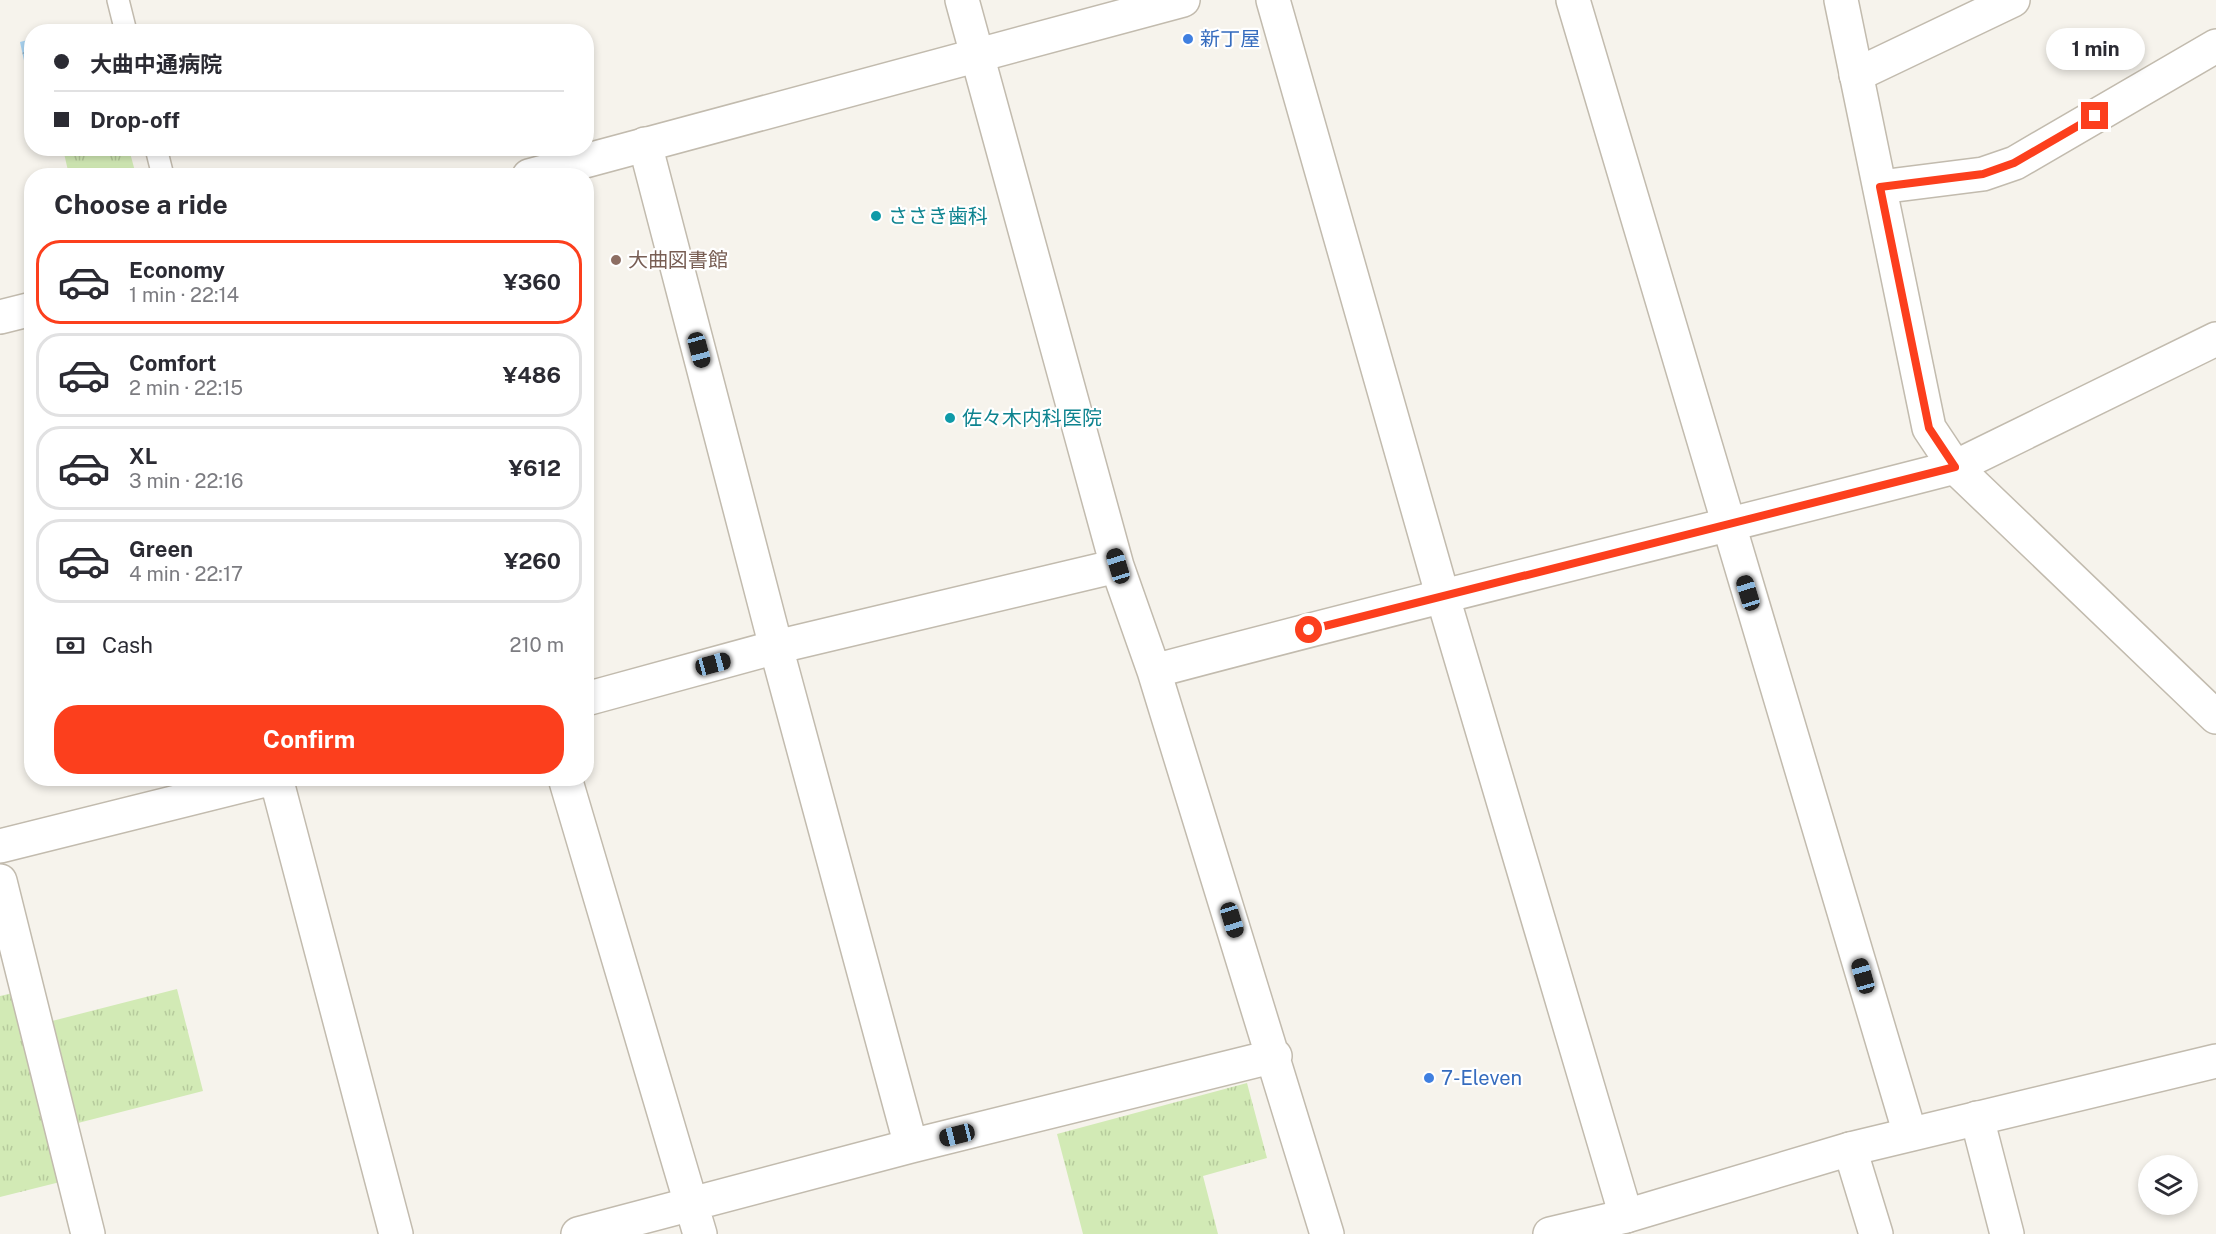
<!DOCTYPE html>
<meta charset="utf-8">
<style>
body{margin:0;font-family:"Public Sans","Noto Sans JP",sans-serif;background:#f7f7f7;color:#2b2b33;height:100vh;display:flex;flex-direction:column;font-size:22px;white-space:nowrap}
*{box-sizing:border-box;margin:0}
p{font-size:20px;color:#7c7c81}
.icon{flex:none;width:33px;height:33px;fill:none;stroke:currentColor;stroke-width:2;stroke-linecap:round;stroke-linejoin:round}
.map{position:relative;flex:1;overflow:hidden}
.panel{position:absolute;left:24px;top:168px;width:570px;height:618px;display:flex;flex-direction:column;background:#fff;border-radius:24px;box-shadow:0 3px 9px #0003}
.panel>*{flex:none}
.hud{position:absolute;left:24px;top:24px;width:570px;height:132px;border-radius:24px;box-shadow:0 3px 9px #0003;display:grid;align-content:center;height:132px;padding:0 30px;background:#fff}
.tools{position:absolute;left:2138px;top:1155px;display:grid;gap:12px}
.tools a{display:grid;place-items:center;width:60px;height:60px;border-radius:50%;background:#fff;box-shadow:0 3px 9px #0003;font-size:30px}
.end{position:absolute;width:27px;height:27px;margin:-14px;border:8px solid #fc3f1d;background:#fff;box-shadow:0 0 0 3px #fff}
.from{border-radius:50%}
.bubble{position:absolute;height:42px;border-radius:21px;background:#fff;box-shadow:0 3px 9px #0003;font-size:20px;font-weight:700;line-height:42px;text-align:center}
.car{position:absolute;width:18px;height:36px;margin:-18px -9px;border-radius:8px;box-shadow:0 0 4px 2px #0007;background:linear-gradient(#222 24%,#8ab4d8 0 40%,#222 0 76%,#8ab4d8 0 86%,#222 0)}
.hud b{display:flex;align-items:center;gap:21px;height:57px;font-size:22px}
.hud b+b{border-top:2px solid #e1e1e2}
.hud i{width:15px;height:15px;background:#2b2b33}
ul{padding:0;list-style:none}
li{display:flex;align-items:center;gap:18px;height:84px;margin:0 12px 9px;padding:0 18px;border:3px solid #e1e1e2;border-radius:24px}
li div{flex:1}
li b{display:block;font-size:22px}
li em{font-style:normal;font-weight:700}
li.active{border-color:#fc3f1d}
li>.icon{width:54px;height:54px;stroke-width:1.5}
h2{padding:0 30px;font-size:27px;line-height:72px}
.pay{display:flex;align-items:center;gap:15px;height:66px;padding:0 30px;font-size:22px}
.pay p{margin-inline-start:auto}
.action{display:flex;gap:12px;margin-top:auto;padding:12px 30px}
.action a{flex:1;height:69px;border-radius:24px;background:#fc3f1d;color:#fff;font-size:24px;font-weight:700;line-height:69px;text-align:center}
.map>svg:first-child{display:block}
</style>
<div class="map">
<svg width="2216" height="1234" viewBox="0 0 2216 1234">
<defs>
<pattern id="grass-tufts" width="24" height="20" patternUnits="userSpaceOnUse" patternTransform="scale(1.5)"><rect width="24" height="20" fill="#d2eab5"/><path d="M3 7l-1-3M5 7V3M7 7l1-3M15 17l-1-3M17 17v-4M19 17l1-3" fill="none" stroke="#b6ca9c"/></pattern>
<pattern id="water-waves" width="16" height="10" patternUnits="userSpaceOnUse" patternTransform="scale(1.5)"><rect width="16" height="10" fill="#a9d4f2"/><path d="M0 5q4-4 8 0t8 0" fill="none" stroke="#8caec5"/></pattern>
</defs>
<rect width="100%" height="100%" fill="#f6f3ec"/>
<path fill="url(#grass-tufts)" d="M63,149H129L136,175H69Z
M177,989L203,1091L78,1123L52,1021Z
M13,993L60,1182L0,1197V996Z
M1247,1083L1267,1158L1203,1176L1218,1234H1083L1057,1134Z"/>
<path fill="url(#water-waves)" d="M31,39H32L31,93L20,42Z"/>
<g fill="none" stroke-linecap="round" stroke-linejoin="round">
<g stroke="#c2bbae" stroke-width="24">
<path id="service" d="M118,0L126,32
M156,148L163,176"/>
</g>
<g stroke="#c2bbae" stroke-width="36">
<path id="minor" d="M962,0L1117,566L1154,671L1327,1234
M1273,0L1442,594L1626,1216
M1573,0L1910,1134
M1856,75L2013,0
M645,144L776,647L911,1146
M1880,187L1983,174L2015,163L2216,46
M1154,671C1420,600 1688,536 1955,467
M586,699L776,647L1117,566
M276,778L396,1234
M565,778L700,1234
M0,846L273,778
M0,881L88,1234
M1977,1118L2007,1234
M1850,1149L1876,1234
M578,1234L911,1146L1275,1056"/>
</g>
<g stroke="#c2bbae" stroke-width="36">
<path id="tertiary" d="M1841,0L1929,428L1955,467L2216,717
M529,176L1183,0
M0,317L32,309
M1955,467L2216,339
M1550,1234L1626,1216L1850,1149L2216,1061"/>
</g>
<use href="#service" stroke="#fff" stroke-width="21"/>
<use href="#minor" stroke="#fff" stroke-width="33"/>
<use href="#tertiary" stroke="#fff" stroke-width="33"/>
</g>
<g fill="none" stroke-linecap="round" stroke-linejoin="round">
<path stroke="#fc3f1d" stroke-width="8" d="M1309,630L1955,467L1929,428L1880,187L1983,174L2014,163L2095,116"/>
</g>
<g fill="#3f7fe0" stroke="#fff" stroke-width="2">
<circle cx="1188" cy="39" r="6"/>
<circle cx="1429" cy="1078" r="6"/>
</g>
<g fill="#0f9aa8" stroke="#fff" stroke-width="2">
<circle cx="876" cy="216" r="6"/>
<circle cx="950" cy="418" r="6"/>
</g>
<circle fill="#8d6e63" stroke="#fff" stroke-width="2" cx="616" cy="260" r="6"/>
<g text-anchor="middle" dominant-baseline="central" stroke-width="4.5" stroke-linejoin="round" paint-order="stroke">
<g font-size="20" fill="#366cbe" stroke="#fff" text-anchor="start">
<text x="1200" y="39">新丁屋</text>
<text x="1441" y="1078">7-Eleven</text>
</g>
<g font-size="20" fill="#0d838f" stroke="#fff" text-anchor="start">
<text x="888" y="216">ささき歯科</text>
<text x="962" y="418">佐々木内科医院</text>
</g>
<g font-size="20" fill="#785e54" stroke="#fff" text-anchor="start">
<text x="628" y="260">大曲図書館</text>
</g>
</g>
</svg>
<div class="tools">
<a><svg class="icon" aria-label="layers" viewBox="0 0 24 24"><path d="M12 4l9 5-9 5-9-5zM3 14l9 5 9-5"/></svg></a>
</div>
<i class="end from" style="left:1309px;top:630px"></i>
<i class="end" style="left:2095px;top:116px"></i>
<div class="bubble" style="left:2046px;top:28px;width:99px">1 min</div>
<i class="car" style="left:699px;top:350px;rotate:165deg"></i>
<i class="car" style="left:1118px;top:566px;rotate:343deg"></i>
<i class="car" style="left:1748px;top:593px;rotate:343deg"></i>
<i class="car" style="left:713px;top:664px;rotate:75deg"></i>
<i class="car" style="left:1232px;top:920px;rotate:163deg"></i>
<i class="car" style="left:1863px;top:976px;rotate:344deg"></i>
<i class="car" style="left:957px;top:1135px;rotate:256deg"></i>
<div class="hud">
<b><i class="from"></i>大曲中通病院</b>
<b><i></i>Drop-off</b>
</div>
<section class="panel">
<h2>Choose a ride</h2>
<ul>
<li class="active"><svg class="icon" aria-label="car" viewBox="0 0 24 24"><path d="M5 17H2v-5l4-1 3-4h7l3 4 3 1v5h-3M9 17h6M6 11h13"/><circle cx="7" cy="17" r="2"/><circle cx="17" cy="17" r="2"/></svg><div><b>Economy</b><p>1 min · 22:14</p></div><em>¥360</em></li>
<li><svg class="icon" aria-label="car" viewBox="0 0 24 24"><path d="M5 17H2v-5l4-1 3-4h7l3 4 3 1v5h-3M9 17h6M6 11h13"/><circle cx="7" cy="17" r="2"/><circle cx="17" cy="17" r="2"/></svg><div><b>Comfort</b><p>2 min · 22:15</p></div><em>¥486</em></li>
<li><svg class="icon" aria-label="car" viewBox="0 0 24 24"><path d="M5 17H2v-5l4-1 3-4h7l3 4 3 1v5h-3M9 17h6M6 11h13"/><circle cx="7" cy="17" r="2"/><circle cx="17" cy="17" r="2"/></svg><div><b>XL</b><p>3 min · 22:16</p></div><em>¥612</em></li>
<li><svg class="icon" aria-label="car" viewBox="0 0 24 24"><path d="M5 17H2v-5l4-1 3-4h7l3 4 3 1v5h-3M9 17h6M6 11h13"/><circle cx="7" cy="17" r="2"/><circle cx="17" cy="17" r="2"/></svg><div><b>Green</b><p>4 min · 22:17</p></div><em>¥260</em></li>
</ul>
<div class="pay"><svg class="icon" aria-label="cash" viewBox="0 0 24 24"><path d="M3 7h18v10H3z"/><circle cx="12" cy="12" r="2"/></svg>Cash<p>210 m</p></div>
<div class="action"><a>Confirm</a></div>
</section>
</div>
